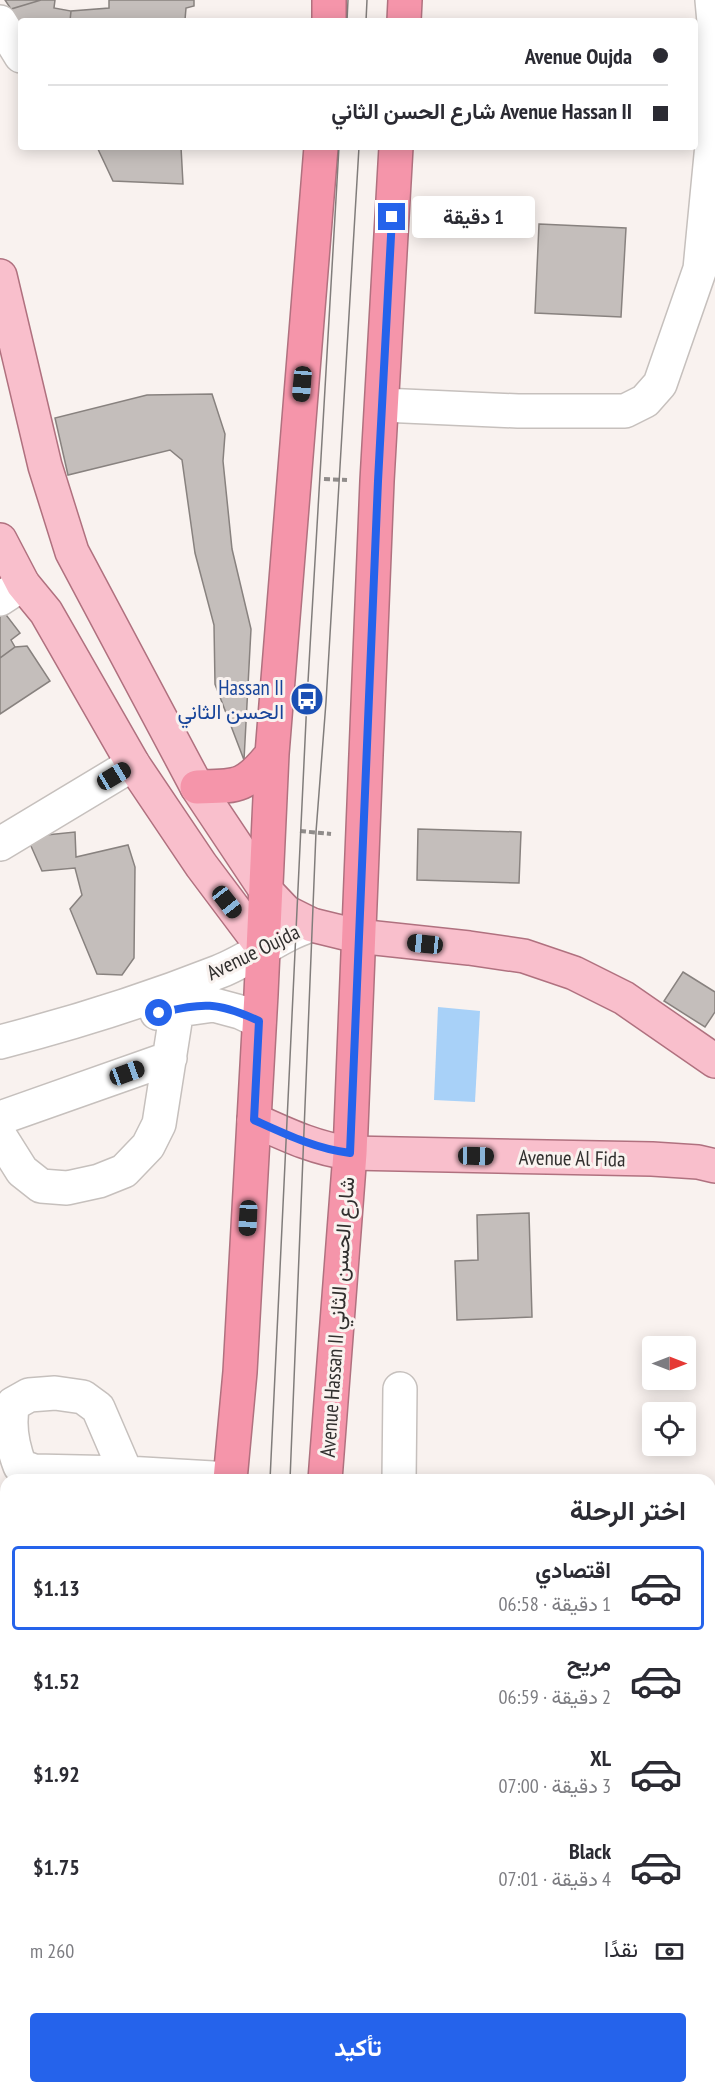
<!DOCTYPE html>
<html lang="ar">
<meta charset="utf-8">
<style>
body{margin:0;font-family:"PT Sans Narrow",Vazirmatn,sans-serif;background:#f7f7f7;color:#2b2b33;direction:rtl;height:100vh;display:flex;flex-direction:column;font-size:22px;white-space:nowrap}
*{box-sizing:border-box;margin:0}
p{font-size:20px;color:#7c7c81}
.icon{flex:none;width:33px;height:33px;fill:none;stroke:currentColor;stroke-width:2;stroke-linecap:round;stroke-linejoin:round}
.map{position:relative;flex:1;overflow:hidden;direction:ltr}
.drawer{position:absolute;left:0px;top:1474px;width:716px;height:620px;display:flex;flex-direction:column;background:#fff;border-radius:18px 18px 0 0;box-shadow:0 3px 15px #0003;direction:rtl}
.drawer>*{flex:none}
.banner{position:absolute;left:18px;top:18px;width:680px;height:132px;border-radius:6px;box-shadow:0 3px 15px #0003;direction:rtl;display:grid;align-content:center;height:132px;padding:0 30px;background:#fff}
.needle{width:39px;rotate:90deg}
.controls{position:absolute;left:642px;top:1336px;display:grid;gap:12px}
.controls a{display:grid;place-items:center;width:54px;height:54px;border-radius:6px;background:#fff;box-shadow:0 3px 15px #0003;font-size:30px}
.end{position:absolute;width:27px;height:27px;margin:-14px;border:8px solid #2563eb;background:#fff;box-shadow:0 0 0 3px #fff}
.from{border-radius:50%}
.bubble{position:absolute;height:42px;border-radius:6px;background:#fff;box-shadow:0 3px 15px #0003;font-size:20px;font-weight:700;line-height:42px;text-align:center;direction:rtl}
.car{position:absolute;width:18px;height:36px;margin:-18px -9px;border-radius:8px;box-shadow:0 0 4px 2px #0007;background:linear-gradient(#222 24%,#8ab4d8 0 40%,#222 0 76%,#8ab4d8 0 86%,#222 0)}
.banner b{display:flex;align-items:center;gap:21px;height:57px;font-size:22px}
.banner b+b{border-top:2px solid #e1e1e2}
.banner i{width:15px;height:15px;background:#2b2b33}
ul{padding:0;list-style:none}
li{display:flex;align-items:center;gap:18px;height:84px;margin:0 12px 9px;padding:0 18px;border:3px solid transparent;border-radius:6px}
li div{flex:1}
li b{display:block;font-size:22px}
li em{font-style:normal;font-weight:700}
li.active{border-color:#2563eb}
li>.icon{width:54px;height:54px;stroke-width:1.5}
h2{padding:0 30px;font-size:27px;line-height:72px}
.pay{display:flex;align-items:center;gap:15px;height:66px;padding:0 30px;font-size:22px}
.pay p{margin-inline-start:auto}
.cta{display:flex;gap:12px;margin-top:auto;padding:12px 30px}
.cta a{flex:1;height:69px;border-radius:6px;background:#2563eb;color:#fff;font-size:24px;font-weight:700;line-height:69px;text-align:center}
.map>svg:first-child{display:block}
</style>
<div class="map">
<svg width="715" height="2093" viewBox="0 0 715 2093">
<rect width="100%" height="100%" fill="#f9f2ef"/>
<path fill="#a8d1f8" d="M438,1007L480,1011L475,1102L434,1100Z"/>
<path fill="#c4bebb" stroke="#88827f" stroke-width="1.5" d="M5,0H41L11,9Z
M41,0H55L54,8L71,11L70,21H21V25L11,9Z
M109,0H194V6L186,8L185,20L190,21H70L71,11L109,8Z
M97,147H181L183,184L113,181Z
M539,224L626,228L621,317L535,313Z
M212,394L225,434L223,461L232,549L251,629L244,760L215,684L214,625L195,553L182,460L170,450L68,475L55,418L147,395Z
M0,607L20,633L11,640L15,647L0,658Z
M27,646L50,681L0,714V658L15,647Z
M418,829L521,832L519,883L417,880Z
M75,832L76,857L128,845L135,867L134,958L122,975L97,974L70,909L82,895L75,868L42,871L27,837Z
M683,972L715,992V1012L705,1027L664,1001Z
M529,1213L532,1317L457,1320L455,1261L478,1260L477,1215Z
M710,1583L715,1586V1651L710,1648Z
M0,1603H6V2088H148L149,2093H0Z
M710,1911H715V2093H627V2088H710Z"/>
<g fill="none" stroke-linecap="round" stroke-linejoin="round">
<g stroke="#c6c0bd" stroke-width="36">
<path id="minor" d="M0,22L21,56
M382,405L518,411H625L645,401L660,384L700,269L714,124V22L712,0
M0,599L23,584
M0,844L133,764
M157,1013L214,1005L240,1012L259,1021
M0,1042C74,1023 147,1000 218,972C252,959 278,935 312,925
M0,1118L170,1058
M0,1136L22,1171L41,1186L67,1188L99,1181L124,1171L148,1146L159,1124L177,1009
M126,1473L98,1408L83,1397L55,1393L29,1395L13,1404C8,1425 12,1445 20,1466L34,1471L126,1473L230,1479
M399,1480L400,1389
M710,1831L715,1830
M401,2088V2093
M510,2093L534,2090L548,2093"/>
</g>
<g stroke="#b0717f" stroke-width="36">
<path id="major" d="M0,276L45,466L72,552L197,787L267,892L286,912L312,925L357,936L469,948L524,956L574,973L624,998L715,1061
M0,540L23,584L46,612L133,764L201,865L264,949
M254,1120C285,1134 316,1149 350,1153L652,1159L698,1162L715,1166"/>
</g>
<g stroke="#b0717f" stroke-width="36">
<path id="highway" d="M329,21V0
M404,21L405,0
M197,787C238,786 245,788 272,754
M230,1480L240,1372L261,994L272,754L321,147
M325,1480L350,1153L377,481L396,147
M227,2088L228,2093
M319,2088V2093"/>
</g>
<path stroke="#908c8a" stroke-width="4" stroke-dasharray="6 3" stroke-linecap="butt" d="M324,479L347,480
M300,831L331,834"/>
<use href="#minor" stroke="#fff" stroke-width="33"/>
<use href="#major" stroke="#f9bfcc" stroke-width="33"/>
<use href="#highway" stroke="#f595aa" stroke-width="33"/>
<path stroke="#817d7b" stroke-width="1.5" d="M347,21L348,0
M366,21L367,0
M270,1480L307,699L339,147
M290,1480L316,832L326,702L359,147
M264,2088V2093
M287,2088L288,2093"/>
</g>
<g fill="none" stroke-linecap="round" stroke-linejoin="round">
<path stroke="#2563eb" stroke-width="8" d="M159,1013C204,1003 216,1001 259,1021L254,1120C285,1134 316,1149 350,1153L378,481L392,217"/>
</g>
<defs>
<g id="bus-disc" transform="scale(1.725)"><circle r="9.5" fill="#1a4fb4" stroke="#f9f2ef"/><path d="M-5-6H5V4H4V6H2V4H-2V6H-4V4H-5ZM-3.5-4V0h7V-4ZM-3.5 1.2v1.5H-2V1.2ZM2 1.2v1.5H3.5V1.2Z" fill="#fff"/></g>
</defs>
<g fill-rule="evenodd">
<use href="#bus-disc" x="307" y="699"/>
</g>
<g text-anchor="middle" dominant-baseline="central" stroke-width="6" stroke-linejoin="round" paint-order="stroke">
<g font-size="21" fill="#164399" stroke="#f9f2ef" text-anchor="end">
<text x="284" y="687">Hassan II<tspan x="284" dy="24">الحسن الثاني</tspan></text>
</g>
<g font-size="21" fill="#312f2e" stroke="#f9f2ef">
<text transform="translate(253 952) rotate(-26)">Avenue Oujda</text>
<text transform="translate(572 1158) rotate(1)">Avenue Al Fida</text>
<text transform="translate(337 1317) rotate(-86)">Avenue Hassan II شارع الحسن الثاني</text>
</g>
</g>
</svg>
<div class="controls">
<a><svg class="needle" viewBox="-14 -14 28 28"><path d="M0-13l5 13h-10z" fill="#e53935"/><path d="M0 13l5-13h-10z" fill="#7c7c81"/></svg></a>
<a><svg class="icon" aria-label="locate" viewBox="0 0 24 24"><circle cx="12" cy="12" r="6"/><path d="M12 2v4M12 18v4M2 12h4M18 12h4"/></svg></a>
</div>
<i class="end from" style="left:159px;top:1013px"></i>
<i class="end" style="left:392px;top:217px"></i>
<div class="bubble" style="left:412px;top:196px;width:123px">1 دقيقة</div>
<i class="car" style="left:302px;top:384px;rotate:185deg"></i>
<i class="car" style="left:114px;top:776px;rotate:59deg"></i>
<i class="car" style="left:227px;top:902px;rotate:142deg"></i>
<i class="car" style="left:425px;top:944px;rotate:276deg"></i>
<i class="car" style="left:127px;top:1073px;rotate:70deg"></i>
<i class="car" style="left:476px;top:1156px;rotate:91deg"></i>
<i class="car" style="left:248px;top:1218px;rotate:183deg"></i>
<div class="banner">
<b><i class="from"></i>Avenue Oujda</b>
<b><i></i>Avenue Hassan II شارع الحسن الثاني</b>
</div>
<section class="drawer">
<h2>اختر الرحلة</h2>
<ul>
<li class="active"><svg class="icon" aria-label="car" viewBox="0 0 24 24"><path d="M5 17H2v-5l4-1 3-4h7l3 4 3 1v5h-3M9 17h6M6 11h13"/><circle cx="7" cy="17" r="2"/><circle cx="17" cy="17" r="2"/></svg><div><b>اقتصادي</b><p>1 دقيقة · 06:58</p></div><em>$1.13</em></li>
<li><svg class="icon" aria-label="car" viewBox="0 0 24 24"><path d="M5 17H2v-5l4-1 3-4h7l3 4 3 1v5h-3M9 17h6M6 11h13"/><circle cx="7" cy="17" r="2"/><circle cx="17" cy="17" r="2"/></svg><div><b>مريح</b><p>2 دقيقة · 06:59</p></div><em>$1.52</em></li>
<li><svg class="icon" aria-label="car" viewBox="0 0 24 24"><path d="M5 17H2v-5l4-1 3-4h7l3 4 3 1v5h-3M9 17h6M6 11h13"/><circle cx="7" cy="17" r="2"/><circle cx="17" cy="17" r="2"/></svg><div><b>XL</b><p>3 دقيقة · 07:00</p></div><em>$1.92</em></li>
<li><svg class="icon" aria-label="car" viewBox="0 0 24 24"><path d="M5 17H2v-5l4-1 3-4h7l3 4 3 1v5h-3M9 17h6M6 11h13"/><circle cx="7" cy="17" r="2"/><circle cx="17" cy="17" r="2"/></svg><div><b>Black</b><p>4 دقيقة · 07:01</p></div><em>$1.75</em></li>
</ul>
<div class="pay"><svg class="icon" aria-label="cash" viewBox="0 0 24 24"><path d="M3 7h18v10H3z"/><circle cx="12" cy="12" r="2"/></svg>نقدًا<p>260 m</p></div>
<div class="cta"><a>تأكيد</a></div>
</section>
</div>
